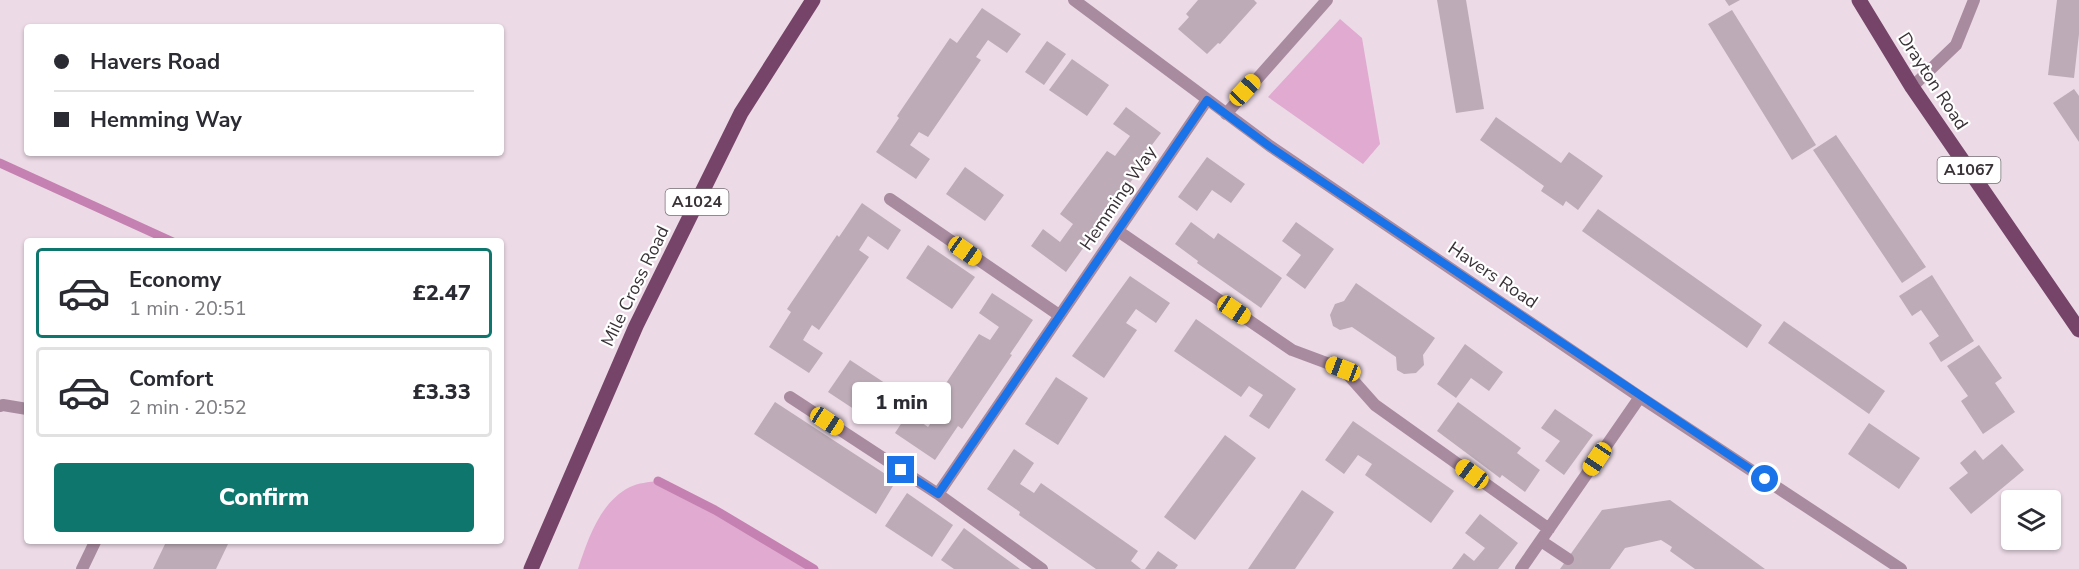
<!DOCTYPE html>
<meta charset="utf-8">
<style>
body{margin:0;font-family:"Nunito Sans",sans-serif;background:#f7f7f7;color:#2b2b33;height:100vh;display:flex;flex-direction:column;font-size:22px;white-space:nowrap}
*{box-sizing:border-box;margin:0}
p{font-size:20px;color:#7c7c81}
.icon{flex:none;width:33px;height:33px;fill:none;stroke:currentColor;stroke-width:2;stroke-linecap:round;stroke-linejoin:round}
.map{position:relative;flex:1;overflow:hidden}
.panel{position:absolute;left:24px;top:238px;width:480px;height:306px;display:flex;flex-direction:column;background:#fff;border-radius:6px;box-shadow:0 2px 4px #0004}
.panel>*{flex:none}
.guide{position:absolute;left:24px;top:24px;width:480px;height:132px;border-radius:6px;box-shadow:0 2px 4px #0004;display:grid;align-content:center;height:132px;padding:0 30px;background:#fff}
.controls{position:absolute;left:2001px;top:490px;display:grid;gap:12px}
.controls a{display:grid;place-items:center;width:60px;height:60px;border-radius:6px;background:#fff;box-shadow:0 2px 4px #0004;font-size:30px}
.end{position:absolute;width:27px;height:27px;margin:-14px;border:8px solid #1a73e8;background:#fff;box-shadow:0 0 0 3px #fff}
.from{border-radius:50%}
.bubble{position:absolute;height:42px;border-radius:6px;background:#fff;box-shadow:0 2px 4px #0004;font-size:20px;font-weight:800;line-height:42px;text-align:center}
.car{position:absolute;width:18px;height:36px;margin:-18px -9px;border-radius:8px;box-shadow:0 0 4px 2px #0007;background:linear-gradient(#f5c518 24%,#345 0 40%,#f5c518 0 76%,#345 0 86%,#f5c518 0)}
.guide b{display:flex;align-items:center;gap:21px;height:57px;font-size:22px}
.guide b+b{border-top:2px solid #e1e1e2}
.guide i{width:15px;height:15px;background:#2b2b33}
ul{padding:10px 0 0;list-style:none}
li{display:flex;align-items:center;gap:18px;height:90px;margin:0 12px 9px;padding:0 18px;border:3px solid #e1e1e2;border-radius:6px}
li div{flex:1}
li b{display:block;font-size:22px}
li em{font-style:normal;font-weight:800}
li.current{border-color:#0f766e}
li>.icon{width:54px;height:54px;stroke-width:1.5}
.button{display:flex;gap:12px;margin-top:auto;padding:12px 30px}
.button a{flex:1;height:69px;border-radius:6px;background:#0f766e;color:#fff;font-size:24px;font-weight:800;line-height:69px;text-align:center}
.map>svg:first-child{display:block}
</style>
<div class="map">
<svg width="2079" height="569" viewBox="0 0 2079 569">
<rect width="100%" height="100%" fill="#ecdae6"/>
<path fill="#e1aad0" d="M1340,19L1362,38L1380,144L1363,164L1268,97Z
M658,481L715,510L814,569H578C588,539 600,502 630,487C638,483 649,482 658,481Z"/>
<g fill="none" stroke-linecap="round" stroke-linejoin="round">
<path stroke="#c581b1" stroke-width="9" d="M0,163L173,242
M658,481L715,510L814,569"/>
</g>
<path fill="#bdacb7" d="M1198,0H1254L1257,3L1220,44L1218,43L1207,54L1178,29L1189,17L1186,14Z
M1437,0H1466L1484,109L1456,113Z
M1725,0H1740L1729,6Z
M2057,0H2079V34L2074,78L2048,75Z
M982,8L1021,34L1007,53L988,40L976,57L981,60L928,137L919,132L910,145L930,159L916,179L876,152L899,118L897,116L950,38L957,43Z
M1732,10L1816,145L1792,160L1708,24Z
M1047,41L1066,54L1044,85L1025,72Z
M1072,59L1109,85L1087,116L1049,90Z
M2074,89L2079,96V142L2053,103Z
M1126,107L1161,133L1133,170L1137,173L1066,272L1031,246L1043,229L1060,242L1073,224L1060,214L1107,151L1115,156L1130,136L1113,124Z
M1496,117L1561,163L1569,152L1603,176L1578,210L1566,201L1563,206L1541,191L1544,186L1480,140Z
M1836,135L1926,267L1902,283L1813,150Z
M1207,157L1245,184L1231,203L1212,190L1197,211L1178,197Z
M965,167L1004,195L985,221L946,194Z
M862,203L901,230L888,250L868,236L859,250L869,257L819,330L812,325L803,340L823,353L809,373L769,347L791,312L787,309L837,235L839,237Z
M1598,209L1762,325L1747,348L1582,231Z
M1191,222L1214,239L1218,233L1282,278L1261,308L1197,263L1198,261L1175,244Z
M1296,222L1334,249L1305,289L1286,275L1301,255L1282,241Z
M928,245L975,277L952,309L906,278Z
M1932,275L1974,341L1941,362L1929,343L1939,336L1921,310L1912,316L1899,296Z
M1130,276L1170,303L1156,323L1136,309L1126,323L1137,330L1104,378L1072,356Z
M1356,283L1435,338L1423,355L1424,365L1416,373L1404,374L1397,370L1396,357L1352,327L1340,330L1333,326L1330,315L1335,304L1344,301Z
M992,293L1033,320L1010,354L1012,355L962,429L958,426L935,460L895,433L908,413L928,427L938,413L930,407L979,334L990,340L999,327L979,313Z
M1196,319L1296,389L1269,429L1249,416L1263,395L1249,386L1241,397L1174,351Z
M1784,321L1885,391L1869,414L1768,343Z
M1465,344L1503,372L1489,391L1471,378L1456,398L1437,384Z
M1979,345L2002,378L1995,383L2015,412L1983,434L1961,401L1968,396L1947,366Z
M850,360L897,391L875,423L828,392Z
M1056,377L1088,398L1058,445L1025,424Z
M775,402L896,481L876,514L754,434Z
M1458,402L1521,448L1517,453L1540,470L1525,492L1502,475L1500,478L1437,431Z
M1555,409L1593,435L1564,475L1545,461L1560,441L1541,428Z
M1353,421L1454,491L1431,523L1365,475L1372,464L1358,455L1344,474L1325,460Z
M1869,423L1920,458L1899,489L1848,454Z
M1225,435L1256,458L1195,540L1164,517Z
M2002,444L2024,470L1971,514L1949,488L1968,473L1960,463L1975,450L1983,460Z
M1014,449L1034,463L1020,484L1034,493L1041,483L1138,551L1131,561L1141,569H1096L1019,515L1020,512L987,489Z
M1302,490L1334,512L1317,537L1295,569H1248Z
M907,493L953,525L932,557L885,526Z
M1670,500L1765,569H1695L1670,551L1672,547L1661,540L1625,548L1610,569H1560L1602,510Z
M1480,514L1518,543L1498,569H1452L1464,553L1474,561L1485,548L1465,533Z
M964,528L987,545L1020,569H954L941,560Z
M166,542H229L216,569H153Z
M1158,551L1178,565L1175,569H1145Z"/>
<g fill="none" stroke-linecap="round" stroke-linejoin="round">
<path stroke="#a98ba0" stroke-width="12" d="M0,406L3,405L27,409
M1541,541L1568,559
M82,569L95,542"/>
<path stroke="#a98ba0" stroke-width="12" d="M1074,0L1270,146L1640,397L1901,569
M1912,87L1956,45L1974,0
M1226,114L1327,0
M890,199L1059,315
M1118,231L1292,350L1343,369L1375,405L1549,529
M790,397L938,494
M1042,569L938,494L1207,100
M1521,569L1640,397"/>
<path stroke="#774469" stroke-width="15" d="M1859,0L1912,87L2079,330
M531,569L636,326L741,113L813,0"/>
</g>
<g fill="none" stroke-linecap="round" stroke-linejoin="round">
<path stroke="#1a73e8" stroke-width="8" d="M901,470L938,494L1207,100L1269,146L1765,479"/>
</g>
<g text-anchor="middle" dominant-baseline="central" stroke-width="4.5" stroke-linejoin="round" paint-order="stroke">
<g fill="#fff" stroke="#747073" stroke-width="1.5">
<rect x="1937.5" y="157" width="63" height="26" rx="4.5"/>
<rect x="665.5" y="189" width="63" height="26" rx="4.5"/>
</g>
<g font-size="16" font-weight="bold" fill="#393237">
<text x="1969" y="170">A1067</text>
<text x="697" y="202">A1024</text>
</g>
<g font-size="18" fill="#393237" stroke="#fff">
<text transform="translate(1933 81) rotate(57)">Drayton Road</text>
<text transform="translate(1118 198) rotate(-56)">Hemming Way</text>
<text transform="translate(1493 275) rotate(34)">Havers Road</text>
<text transform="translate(635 286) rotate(-64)">Mile Cross Road</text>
</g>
</g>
</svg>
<div class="controls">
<a><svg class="icon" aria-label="layers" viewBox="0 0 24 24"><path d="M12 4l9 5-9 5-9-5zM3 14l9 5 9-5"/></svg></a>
</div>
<i class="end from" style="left:1765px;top:479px"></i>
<i class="end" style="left:901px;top:470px"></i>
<div class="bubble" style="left:852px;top:382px;width:99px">1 min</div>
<i class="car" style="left:1245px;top:90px;rotate:43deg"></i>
<i class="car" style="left:965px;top:251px;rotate:125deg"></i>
<i class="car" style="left:1234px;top:310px;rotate:124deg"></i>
<i class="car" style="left:1343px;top:369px;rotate:291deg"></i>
<i class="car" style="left:827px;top:421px;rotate:123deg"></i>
<i class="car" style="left:1597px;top:459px;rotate:214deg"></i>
<i class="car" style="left:1472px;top:474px;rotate:306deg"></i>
<div class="guide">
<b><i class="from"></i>Havers Road</b>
<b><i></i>Hemming Way</b>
</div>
<section class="panel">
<ul>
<li class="current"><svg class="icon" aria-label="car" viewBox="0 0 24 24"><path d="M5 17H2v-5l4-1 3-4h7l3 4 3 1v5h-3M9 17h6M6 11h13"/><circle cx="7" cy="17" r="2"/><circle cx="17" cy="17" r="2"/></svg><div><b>Economy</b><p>1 min · 20:51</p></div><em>£2.47</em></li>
<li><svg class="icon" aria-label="car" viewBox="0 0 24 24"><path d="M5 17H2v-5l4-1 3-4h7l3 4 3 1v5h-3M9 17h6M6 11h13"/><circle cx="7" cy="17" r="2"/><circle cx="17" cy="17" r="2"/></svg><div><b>Comfort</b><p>2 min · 20:52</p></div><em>£3.33</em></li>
</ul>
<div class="button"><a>Confirm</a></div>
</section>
</div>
